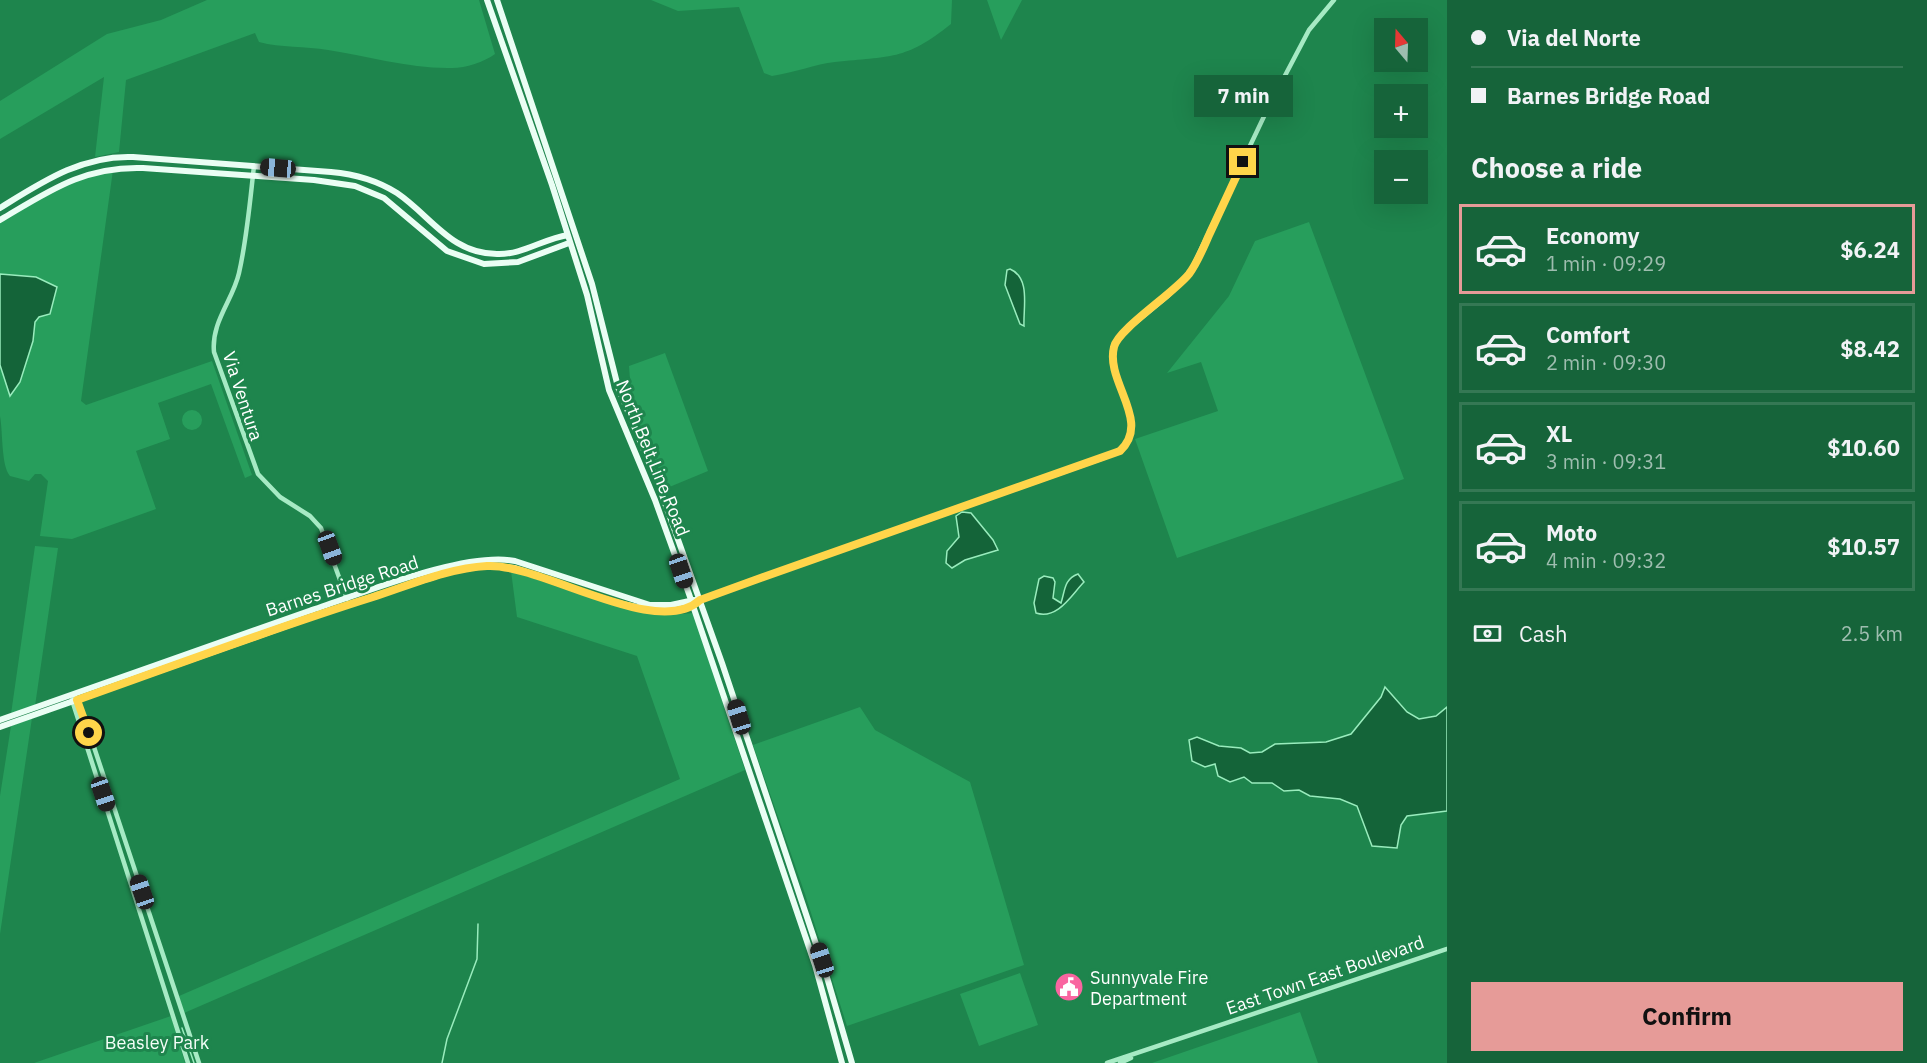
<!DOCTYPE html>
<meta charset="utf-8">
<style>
body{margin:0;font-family:"IBM Plex Sans",sans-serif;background:#236d45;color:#f1f3f6;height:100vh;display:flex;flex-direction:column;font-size:22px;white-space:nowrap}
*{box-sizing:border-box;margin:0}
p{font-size:20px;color:#9ebdaf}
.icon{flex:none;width:33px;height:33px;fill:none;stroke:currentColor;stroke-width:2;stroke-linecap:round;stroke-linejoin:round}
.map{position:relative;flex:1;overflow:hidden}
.panel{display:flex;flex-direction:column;background:#16643a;width:480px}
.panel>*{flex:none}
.top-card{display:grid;align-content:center;height:132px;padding:0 24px;background:#16643a}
.needle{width:39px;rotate:341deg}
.buttons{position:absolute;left:1374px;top:18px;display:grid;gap:12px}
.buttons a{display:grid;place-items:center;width:54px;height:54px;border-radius:0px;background:#16643a;box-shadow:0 6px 24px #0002;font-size:30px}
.end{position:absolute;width:27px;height:27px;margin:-14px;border:8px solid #ffd54a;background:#111;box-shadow:0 0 0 3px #111}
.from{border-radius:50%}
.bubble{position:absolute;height:42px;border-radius:0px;background:#16643a;box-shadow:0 6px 24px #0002;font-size:20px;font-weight:700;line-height:42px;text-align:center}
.car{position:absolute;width:18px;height:36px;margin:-18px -9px;border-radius:8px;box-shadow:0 0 4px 2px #0007;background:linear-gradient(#222 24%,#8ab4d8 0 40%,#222 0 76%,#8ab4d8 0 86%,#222 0)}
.top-card b{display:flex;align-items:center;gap:21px;height:57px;font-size:22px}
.top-card b+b{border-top:2px solid #357854}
.top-card i{width:15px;height:15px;background:#f1f3f6}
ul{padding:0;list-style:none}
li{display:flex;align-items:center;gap:18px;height:90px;margin:0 12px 9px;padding:0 12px;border:3px solid #357854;border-radius:0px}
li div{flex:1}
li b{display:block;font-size:22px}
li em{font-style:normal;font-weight:700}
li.on{border-color:#e69b98}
li>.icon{width:54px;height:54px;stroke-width:1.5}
h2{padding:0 24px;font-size:27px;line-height:72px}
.pay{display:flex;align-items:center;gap:15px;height:66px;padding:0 24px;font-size:22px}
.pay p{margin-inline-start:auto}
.cta{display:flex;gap:12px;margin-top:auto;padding:12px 24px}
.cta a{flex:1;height:69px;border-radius:0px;background:#e69b98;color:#111;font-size:24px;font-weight:700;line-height:69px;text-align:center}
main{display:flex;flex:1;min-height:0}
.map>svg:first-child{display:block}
</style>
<main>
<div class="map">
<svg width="1447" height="1063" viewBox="0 0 1447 1063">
<rect width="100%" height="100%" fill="#1e854d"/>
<path fill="#279e5c" d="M207,0H479L495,54C484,62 466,68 452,68C410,69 368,56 328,50C305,46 281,48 259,42L255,33L126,80L119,152L95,157L104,77L0,139V101L107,34L161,20Z
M651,0H952L951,24C905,61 890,56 835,62C816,64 793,73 772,76L764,73L739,7L678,11Z
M987,0H1022L1001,40Z
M113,170L81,401L86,405L212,361L252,475L245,478L211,384L158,403L170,439L136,451L156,509L72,539L40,536L48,481L41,474H35L29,481L10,476C1,466 3,432 0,416V222L74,180Z
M1309,222L1404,479L1177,558L1135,439L1218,411L1201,362L1167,373L1229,296L1255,241Z
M665,353L708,471L667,488L632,406L629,366Z
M182 420a10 10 0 1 1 20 0a10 10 0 1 1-20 0Z
M35,546L58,548L35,706L11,714Z
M511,571C565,588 637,620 693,613L745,770L184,1013L179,996L680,779L637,656L517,617Z
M860,707L875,730L970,782L1024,965L847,1026L805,894L753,745Z
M32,718L0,934V796L11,726Z
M1020,973L1038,1025L979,1046L960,994Z
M1300,1012L1318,1063H1152Z
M171,1016L185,1063H34Z"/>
<path fill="#146439" stroke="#99ecbd" stroke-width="1.5" d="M1010,269C1031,278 1023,308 1024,326L1020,324L1005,285L1007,270Z
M0,274L36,277L57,287L50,314L39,317L35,322L33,341L20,382L10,396L0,365Z
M962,512L971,513L993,540L998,550L965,560L952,568L946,563L947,551L959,537L956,516Z
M1078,574L1084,582C1072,594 1058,620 1036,613L1034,603L1039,579L1044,576L1053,578L1055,582L1053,598L1061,603C1065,591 1064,579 1078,574Z
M1385,687L1407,712L1419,719L1436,716L1447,707V811L1407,816L1401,825L1397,848L1372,846L1357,806L1340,799L1310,796L1299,790L1284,791L1272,783H1252L1244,777L1230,782L1218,776L1215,764L1205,767L1192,761L1189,740L1197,737L1219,746L1241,748L1250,753L1262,752L1275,744L1326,742L1351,734L1381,697Z"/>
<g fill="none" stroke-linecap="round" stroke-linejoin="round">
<path stroke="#99ecbd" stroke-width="1.5" d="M182,1028L194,1063
M442,1063L447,1039L477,959L478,924"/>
<path stroke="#a6eac4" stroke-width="4.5" d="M254,166C250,201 247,238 239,273C233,300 211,322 214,352L258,474L280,497L310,516L321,528L347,599
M700,600L1104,458C1121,450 1132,444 1132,423L1115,369L1113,355L1115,344L1122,334L1168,296L1190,272L1268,108L1309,30L1334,0
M73,695L77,700L86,723L199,1063
M72,700L188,1063
M1107,1063L1447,949
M1120,1063L1131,1058"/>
<path stroke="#eafef4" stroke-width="6" d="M487,0L552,185L587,295L609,390L655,500L689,594L815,965L842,1063
M497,0L592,284L618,387L660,489L722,663L826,974L852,1063
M0,208C42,182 82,155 133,157L331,172C354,174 378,181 397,193C431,216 451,254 497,254C522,255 543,239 568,235
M0,220C49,191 84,166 143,168L314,180L355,186L384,198L447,251L484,264L518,262L569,243
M0,720C103,684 206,647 309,611C361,594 465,551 515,561L650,605H671L694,600
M0,727L349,604L456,570L486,566L515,568C553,580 664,629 696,604"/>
</g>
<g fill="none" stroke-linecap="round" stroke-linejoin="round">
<path stroke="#ffd54a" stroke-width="8" d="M89,733L77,700C176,665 274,628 373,597C410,585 449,568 487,566C541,563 657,640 700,600L755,580L1120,451C1152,421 1105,382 1114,347C1118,329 1174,293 1189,274C1198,262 1204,246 1210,233C1221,209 1232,186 1243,162"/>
</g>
<defs>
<g id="civic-disc" transform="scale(1.5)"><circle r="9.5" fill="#f965a0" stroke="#1e854d"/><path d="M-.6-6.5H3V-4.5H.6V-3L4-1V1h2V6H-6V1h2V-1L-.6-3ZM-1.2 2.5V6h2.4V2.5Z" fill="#fff"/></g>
</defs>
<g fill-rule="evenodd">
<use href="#civic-disc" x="1069" y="987"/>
</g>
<g text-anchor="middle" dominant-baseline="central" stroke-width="6" stroke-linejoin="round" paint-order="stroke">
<g font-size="18" fill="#fff" stroke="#1e854d">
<text transform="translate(243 396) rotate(72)">Via Ventura</text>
<text transform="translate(653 458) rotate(68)">North Belt Line Road</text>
<text transform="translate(342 586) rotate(-18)">Barnes Bridge Road</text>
<text transform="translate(1325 975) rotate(-19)">East Town East Boulevard</text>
</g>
<g font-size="18" fill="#fff" stroke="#1e854d" text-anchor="start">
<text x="1090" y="977">Sunnyvale Fire<tspan x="1090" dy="21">Department</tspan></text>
</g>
<g font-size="18" fill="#f4fef8" stroke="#1e854d">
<text x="157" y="1042">Beasley Park</text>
</g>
</g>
</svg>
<div class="buttons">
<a><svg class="needle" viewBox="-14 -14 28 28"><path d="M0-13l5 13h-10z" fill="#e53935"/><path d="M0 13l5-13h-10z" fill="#9ebdaf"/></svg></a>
<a>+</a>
<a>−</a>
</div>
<i class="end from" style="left:89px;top:733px"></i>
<i class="end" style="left:1243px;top:162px"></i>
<div class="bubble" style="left:1194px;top:75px;width:99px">7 min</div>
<i class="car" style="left:278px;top:168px;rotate:275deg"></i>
<i class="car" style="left:330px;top:548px;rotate:160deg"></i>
<i class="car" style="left:681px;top:571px;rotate:161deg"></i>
<i class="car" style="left:739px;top:717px;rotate:343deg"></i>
<i class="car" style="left:103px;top:794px;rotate:161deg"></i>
<i class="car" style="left:142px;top:892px;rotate:341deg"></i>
<i class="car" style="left:822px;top:960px;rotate:342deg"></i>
</div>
<section class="panel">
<div class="top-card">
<b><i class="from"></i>Via del Norte</b>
<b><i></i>Barnes Bridge Road</b>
</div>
<h2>Choose a ride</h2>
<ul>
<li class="on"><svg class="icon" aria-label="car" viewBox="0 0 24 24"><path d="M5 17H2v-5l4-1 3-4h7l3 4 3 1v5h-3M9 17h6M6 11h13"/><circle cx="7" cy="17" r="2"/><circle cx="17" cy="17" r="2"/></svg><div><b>Economy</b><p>1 min · 09:29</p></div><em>$6.24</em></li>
<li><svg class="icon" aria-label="car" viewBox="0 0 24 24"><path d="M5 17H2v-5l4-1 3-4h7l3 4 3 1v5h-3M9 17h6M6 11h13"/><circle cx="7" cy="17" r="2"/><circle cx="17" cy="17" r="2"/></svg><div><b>Comfort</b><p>2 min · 09:30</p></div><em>$8.42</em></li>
<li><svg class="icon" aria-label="car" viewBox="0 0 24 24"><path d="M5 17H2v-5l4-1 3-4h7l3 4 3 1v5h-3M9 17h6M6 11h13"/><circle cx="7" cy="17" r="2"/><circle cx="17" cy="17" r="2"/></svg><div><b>XL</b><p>3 min · 09:31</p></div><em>$10.60</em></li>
<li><svg class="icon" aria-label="car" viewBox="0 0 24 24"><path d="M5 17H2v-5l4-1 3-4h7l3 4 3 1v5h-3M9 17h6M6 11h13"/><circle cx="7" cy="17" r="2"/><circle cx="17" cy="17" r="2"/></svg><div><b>Moto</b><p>4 min · 09:32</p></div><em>$10.57</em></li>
</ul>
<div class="pay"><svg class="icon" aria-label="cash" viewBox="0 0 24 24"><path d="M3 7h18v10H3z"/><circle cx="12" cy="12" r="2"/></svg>Cash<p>2.5 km</p></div>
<div class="cta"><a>Confirm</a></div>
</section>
</main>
